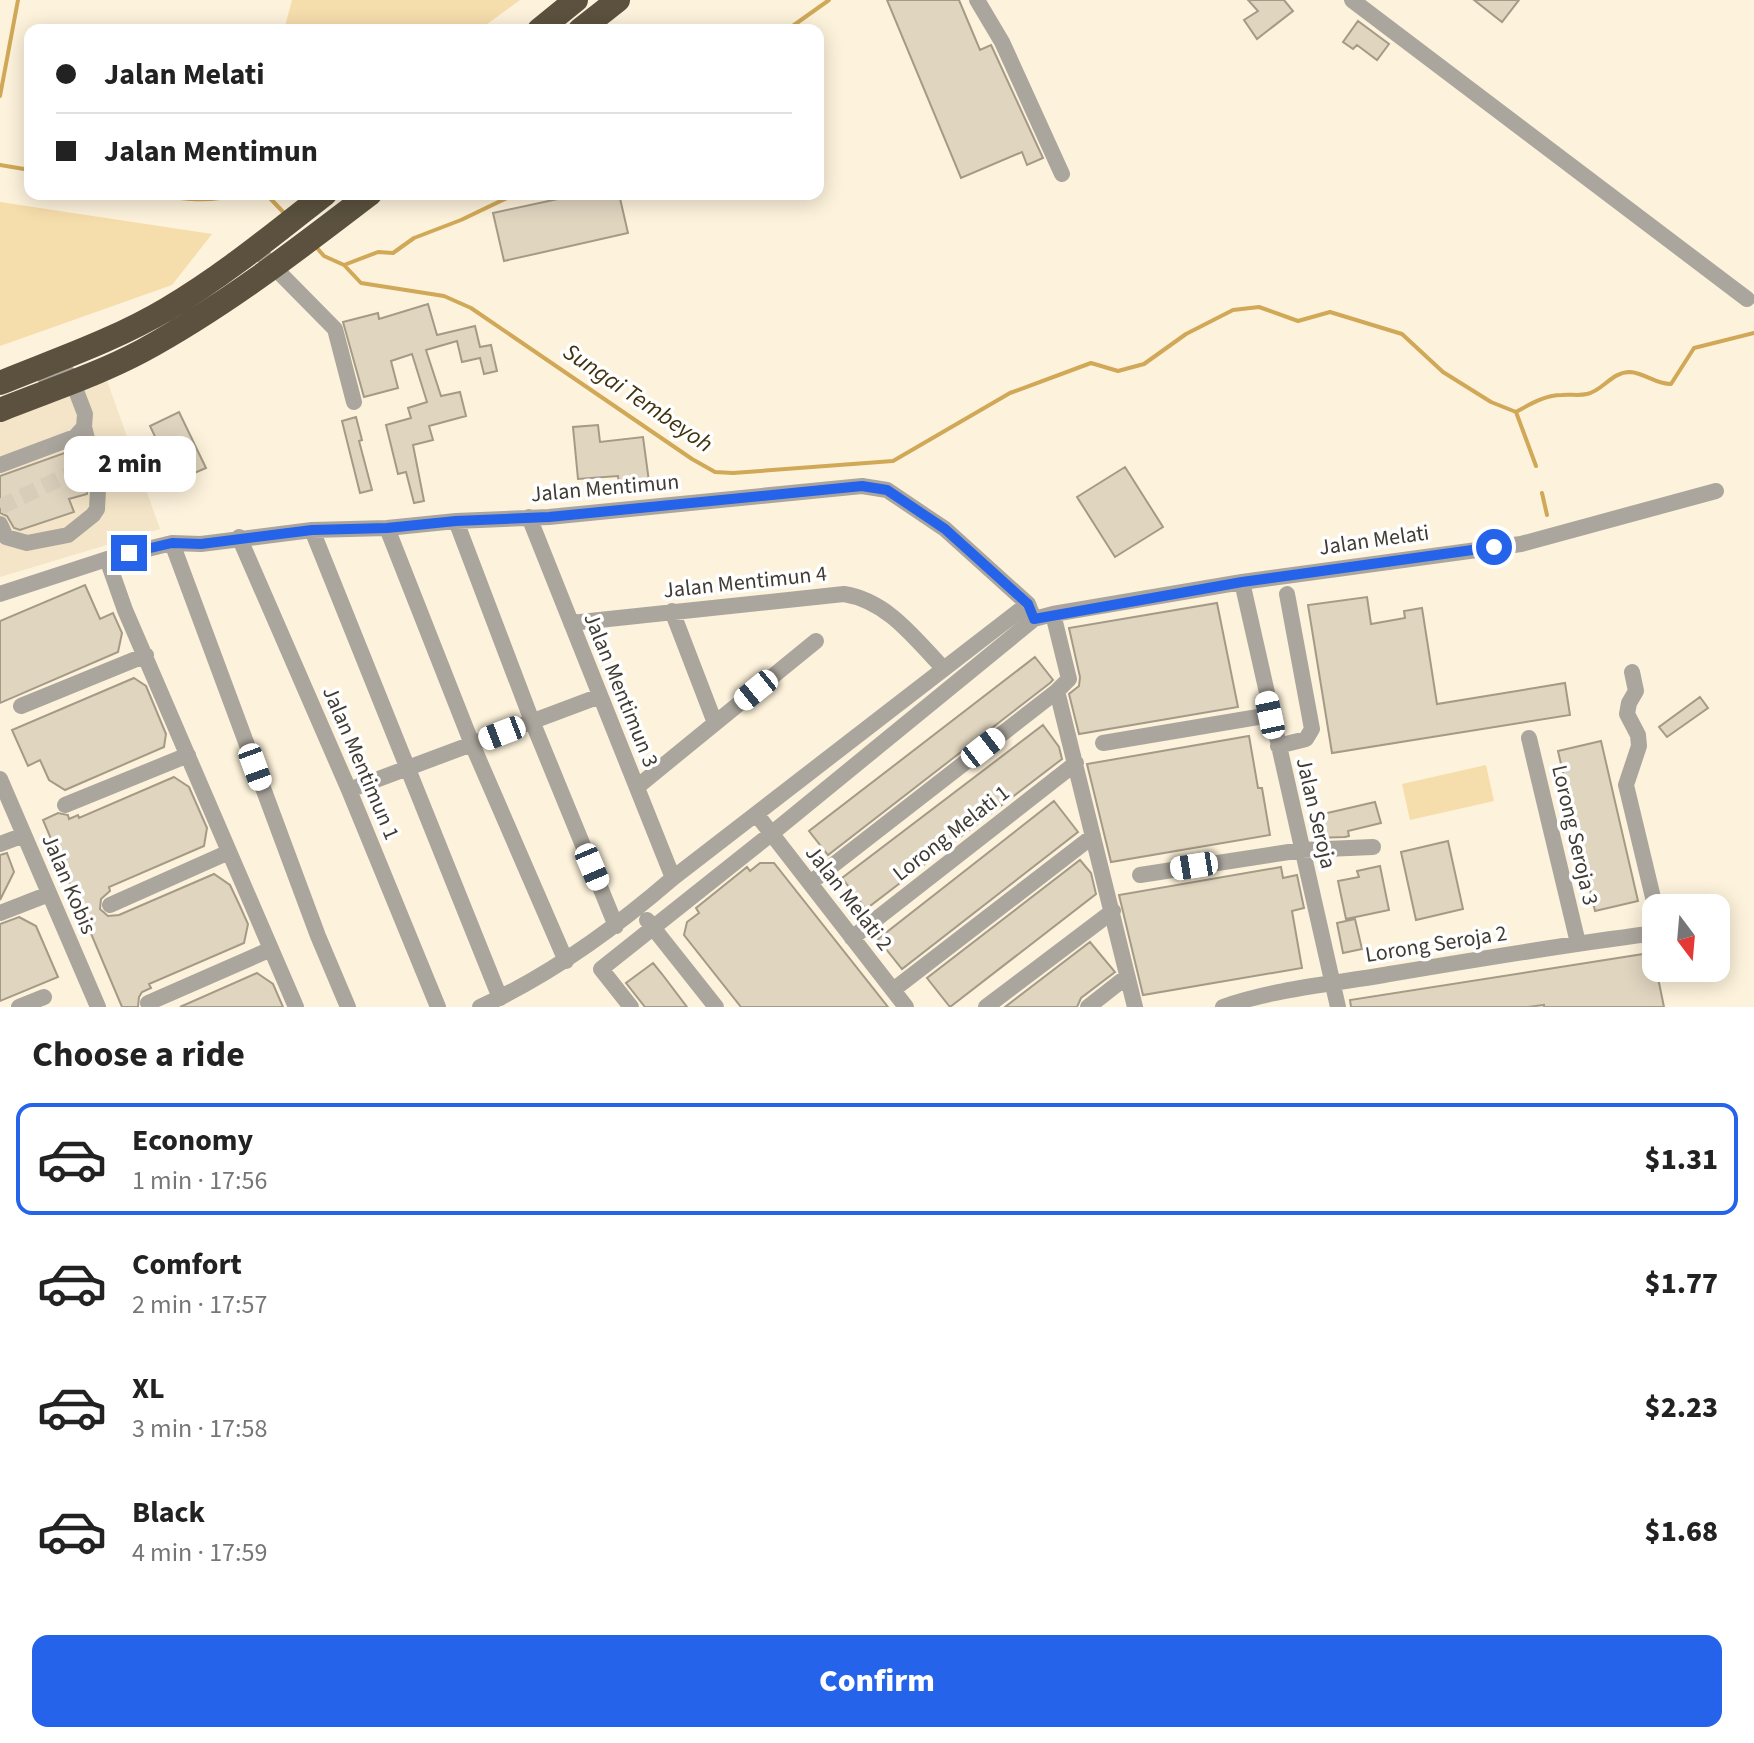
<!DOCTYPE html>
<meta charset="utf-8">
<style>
body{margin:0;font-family:"Source Sans 3",sans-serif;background:#f2f2f2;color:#222;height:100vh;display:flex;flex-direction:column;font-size:30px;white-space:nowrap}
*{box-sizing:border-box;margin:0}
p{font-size:26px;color:#767676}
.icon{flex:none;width:44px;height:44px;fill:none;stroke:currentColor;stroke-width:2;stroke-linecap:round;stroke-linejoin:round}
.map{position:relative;height:1007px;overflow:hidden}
.side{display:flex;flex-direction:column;background:#fff;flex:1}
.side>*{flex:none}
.banner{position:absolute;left:24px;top:24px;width:800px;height:176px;border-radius:16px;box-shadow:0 4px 20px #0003;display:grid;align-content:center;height:176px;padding:0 32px;background:#fff}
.needle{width:52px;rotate:164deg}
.fabs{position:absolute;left:1642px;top:894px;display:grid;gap:16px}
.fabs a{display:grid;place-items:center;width:88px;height:88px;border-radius:16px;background:#fff;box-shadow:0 4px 20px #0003;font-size:40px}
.end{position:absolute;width:36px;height:36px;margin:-18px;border:10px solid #2563eb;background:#fff;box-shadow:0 0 0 4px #fff}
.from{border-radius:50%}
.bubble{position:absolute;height:56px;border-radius:16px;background:#fff;box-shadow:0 4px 20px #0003;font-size:26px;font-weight:800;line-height:56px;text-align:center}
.car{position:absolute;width:24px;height:48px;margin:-24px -12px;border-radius:10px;box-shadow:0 0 6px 2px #0007;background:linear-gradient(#fff 24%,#345 0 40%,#fff 0 76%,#345 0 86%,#fff 0)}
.banner b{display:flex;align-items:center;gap:28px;height:76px;font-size:30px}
.banner b+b{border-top:2px solid #e0e0e0}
.banner i{width:20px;height:20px;background:#222}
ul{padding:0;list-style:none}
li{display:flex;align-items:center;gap:24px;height:112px;margin:0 16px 12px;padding:0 16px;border:4px solid transparent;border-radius:16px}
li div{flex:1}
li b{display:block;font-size:30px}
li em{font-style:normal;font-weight:800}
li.current{border-color:#2563eb}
li>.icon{width:72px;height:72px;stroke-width:1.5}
h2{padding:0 32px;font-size:36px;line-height:96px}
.cta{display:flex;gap:16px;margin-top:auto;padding:16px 32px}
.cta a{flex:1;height:92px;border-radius:16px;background:#2563eb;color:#fff;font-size:32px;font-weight:800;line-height:92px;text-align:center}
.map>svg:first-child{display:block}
</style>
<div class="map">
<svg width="1754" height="1007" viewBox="0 0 1754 1007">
<rect width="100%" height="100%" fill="#fdf2db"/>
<path fill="#f4e5c8" d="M106,378L160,529L0,577V422Z"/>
<path fill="#f6ddac" d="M292,0H520L479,30H284Z
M0,202L212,234L172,285L0,346Z
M1486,765L1494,801L1410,820L1402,784Z"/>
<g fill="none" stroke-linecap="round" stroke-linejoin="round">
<path stroke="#d0a857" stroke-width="4" d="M787,30L829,0
M0,96L18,0
M0,165L30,170
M155,194C182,199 210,203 237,194
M266,194L286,215
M317,248L324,256L344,265L361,283L444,296L471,308L692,459L715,472L733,473L893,461L1010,393L1091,363L1118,371L1144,364L1186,334L1233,310L1259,307L1298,321L1330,312L1402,334L1443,372L1491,402L1516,412C1530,404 1545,395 1562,395C1570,394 1579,396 1587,394C1603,391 1611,372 1630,372C1645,373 1655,384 1671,384L1694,348L1754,333
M344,265L378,252L393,253L414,238L461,220L515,194
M1516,412L1536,466
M1542,493L1547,515"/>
</g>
<path fill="#e0d5bf" stroke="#a59a86" stroke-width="2" d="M887,0H959L980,50L991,45L992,47L1043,158L1027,165L1022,152L961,178Z
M1248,0H1284L1293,11L1257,39L1244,20L1258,11Z
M1474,0H1519L1502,22Z
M1358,21L1389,44L1377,60L1357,45L1353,49L1343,42Z
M581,194H619L628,233L504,261L493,213Z
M428,304L437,335L475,326L480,347L491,345L497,371L484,374L480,358L462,362L457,341L426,350L441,396L460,392L466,416L429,426L433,440L413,445L424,501L414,503L406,472L398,474L386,425L411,418L408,408L427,402L412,354L391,361L398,388L364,397L343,322L378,313L379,319Z
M179,412L206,468L176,481L150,426Z
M356,417L362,440L359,441L372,490L360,493L342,421Z
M598,425L600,442L643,437L650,489L620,493L618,476L578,479L573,427Z
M70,451L72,458L65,470L69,479L79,481L86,476L95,480L88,485L87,494L69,499L74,512L20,530L14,528L7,516L0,513V476Z
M1125,467L1163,527L1115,557L1077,497Z
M85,585L100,619L113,613L122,633L118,652L0,703V621Z
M1367,597L1371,624L1405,618L1404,611L1422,608L1437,704L1565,683L1570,715L1332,753L1308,605Z
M1217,603L1238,707L1079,734L1069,694L1079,686L1080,677L1069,628Z
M1035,657L1053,680L1050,683L828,855L809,831Z
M134,678L146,686L166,734L164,747L65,790L49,780L40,760L28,766L12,730Z
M1700,697L1708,708L1667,737L1659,727Z
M1043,725L1059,747L1062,759L866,909L842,878Z
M1249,736L1258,788H1262L1270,835L1111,862L1087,764Z
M1601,741L1638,901L1595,911L1558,751Z
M174,777L189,787L207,828L204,846L109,887L110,891L101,899L100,909L108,916L119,915L214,874L230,885L239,904L248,924L244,943L149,984L151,988L142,992L139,997L138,1007H122L43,820L58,813L68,815L69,819L78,815L79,818Z
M1054,801L1078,832L902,969L878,939Z
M1375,802L1381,823L1348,831L1349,836L1345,837L1315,838L1310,817Z
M1448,841L1463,909L1416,920L1401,852Z
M7,853L14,872L0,900V855Z
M1080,860L1091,873L1096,894L950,1007L927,978Z
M760,863H774L888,1007H741L684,935L687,922L699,913L696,908L747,867L750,871Z
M1380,866L1389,910L1346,919L1338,881L1359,877L1357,871Z
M1281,867L1283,878L1297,875L1304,908L1292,911L1302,968L1143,995L1119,895Z
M19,917L36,926L58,977L0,1001V924Z
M1355,919L1362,949L1343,953L1337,923Z
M1090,942L1115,972L1081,998L1077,1007H1005Z
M1656,952V968L1664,1007H1544V1005L1528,1007H1351L1350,1000Z
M653,963L662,974L687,1007H645L626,983Z
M257,973L273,984L283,1007H180Z"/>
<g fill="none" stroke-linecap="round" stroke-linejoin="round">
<path stroke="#d7cdb9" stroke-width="16" stroke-dasharray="16 8" stroke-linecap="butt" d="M0,507L76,471"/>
<path stroke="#aba69d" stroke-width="16" d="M977,0L1002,42L1062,174
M1352,0L1747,299
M255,248L335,329L354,402
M84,427L95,469
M0,465L75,437L84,427L85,414L70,375L62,371L44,376
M76,471L91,452
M529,517L673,878
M456,521L532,721L616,926
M0,524L6,537L27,543L68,535L93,515L97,509L98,490
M387,528L472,744L566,961
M312,530L500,998
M239,537L349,790L438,1007
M172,543L318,936L348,1007
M107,559L125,610L296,1007
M1242,582L1338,1007
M0,594L107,559L172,543L201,544L312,530L387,528L456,521L549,517L862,486L887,490L945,529L1028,604L1034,619L1053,614L1242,582L1521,544L1716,491
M672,611L715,723
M1053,614L1069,679L1057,691L1135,1007
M571,623L844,594C888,601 915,639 944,669
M1632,672L1636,691L1629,703L1627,714L1638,735L1639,746L1626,785L1656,910
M21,706L146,655
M1529,738L1578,943
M1103,743L1270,715
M1278,746L1306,739L1312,729L1287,594
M0,779L98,1007
M637,787L816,641
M349,790L600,696
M65,805L188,755
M757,815L906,1007
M0,844L24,835
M1140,875L1302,850L1373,847
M810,883L1057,691
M110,905L229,852
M0,913L49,894
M647,920L716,1007
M852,938L1076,763
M893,990L1093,836
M148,1003L269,950
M19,1007L44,997
M480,1007C551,975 614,929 673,878L1028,604
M631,1007L601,969L771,834L1034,619
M986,1007L1113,911
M1088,1007L1125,978
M1223,1007C1274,989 1331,984 1384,975C1473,960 1561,945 1649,934L1656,930"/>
<path stroke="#5b513e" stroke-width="24" d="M539,30L576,0
M580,30L618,0
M0,383C56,360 115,340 167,309C223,276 274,234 325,194
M0,410C47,391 97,375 142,351C223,307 297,250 370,194"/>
</g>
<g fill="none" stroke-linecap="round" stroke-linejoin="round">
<path stroke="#2563eb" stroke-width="10" d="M129,553L172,543L201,544L312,530L387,528L456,521L549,517L862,486L887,490L945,529L1028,604L1034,619L1242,582L1494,547"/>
</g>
<g text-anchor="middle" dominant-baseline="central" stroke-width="7" stroke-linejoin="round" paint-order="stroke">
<g font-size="22" fill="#403b33" stroke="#fff">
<text transform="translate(605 488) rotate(-5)">Jalan Mentimun</text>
<text transform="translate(1374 540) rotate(-8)">Jalan Melati</text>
<text transform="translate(745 582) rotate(-6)">Jalan Mentimun 4</text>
<text transform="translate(621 690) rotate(68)">Jalan Mentimun 3</text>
<text transform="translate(361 763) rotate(67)">Jalan Mentimun 1</text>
<text transform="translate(1316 813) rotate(77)">Jalan Seroja</text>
<text transform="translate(951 833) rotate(-38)">Lorong Melati 1</text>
<text transform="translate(1575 835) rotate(77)">Lorong Seroja 3</text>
<text transform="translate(69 884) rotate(67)">Jalan Kobis</text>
<text transform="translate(849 898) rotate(52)">Jalan Melati 2</text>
<text transform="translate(1436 944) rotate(-9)">Lorong Seroja 2</text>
</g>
<g font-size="24" font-style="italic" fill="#42310e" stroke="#fff">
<text transform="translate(638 398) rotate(34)">Sungai Tembeyoh</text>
</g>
</g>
</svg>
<div class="fabs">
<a><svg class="needle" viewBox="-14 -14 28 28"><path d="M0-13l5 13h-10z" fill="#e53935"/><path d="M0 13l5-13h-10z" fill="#767676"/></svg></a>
</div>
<i class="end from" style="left:1494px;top:547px"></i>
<i class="end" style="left:129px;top:553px"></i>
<div class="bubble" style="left:64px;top:436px;width:132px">2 min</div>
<i class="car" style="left:756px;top:690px;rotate:231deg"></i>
<i class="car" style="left:1270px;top:715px;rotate:348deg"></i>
<i class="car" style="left:502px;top:733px;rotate:249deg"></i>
<i class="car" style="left:983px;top:748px;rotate:52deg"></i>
<i class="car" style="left:255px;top:767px;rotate:160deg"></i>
<i class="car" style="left:1194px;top:866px;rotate:261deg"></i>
<i class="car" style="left:592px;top:867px;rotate:157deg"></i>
<div class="banner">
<b><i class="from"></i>Jalan Melati</b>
<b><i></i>Jalan Mentimun</b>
</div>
</div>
<section class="side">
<h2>Choose a ride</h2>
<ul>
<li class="current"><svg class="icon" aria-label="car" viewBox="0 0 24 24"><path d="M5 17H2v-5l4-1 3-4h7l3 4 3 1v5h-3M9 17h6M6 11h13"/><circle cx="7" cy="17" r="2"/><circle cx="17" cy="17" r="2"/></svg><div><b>Economy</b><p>1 min · 17:56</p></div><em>$1.31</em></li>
<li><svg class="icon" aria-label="car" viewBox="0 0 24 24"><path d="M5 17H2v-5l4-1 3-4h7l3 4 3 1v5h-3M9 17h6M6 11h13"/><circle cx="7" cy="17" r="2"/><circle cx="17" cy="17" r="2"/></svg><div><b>Comfort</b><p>2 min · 17:57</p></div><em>$1.77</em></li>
<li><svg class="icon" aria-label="car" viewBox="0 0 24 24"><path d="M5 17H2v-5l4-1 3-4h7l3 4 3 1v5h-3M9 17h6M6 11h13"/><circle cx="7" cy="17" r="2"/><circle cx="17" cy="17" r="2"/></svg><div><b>XL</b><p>3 min · 17:58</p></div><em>$2.23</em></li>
<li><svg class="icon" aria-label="car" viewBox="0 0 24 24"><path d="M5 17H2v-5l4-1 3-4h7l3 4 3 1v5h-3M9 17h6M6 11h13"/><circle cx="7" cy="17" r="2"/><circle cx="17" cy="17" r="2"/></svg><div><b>Black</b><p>4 min · 17:59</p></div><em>$1.68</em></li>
</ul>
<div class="cta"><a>Confirm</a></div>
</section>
